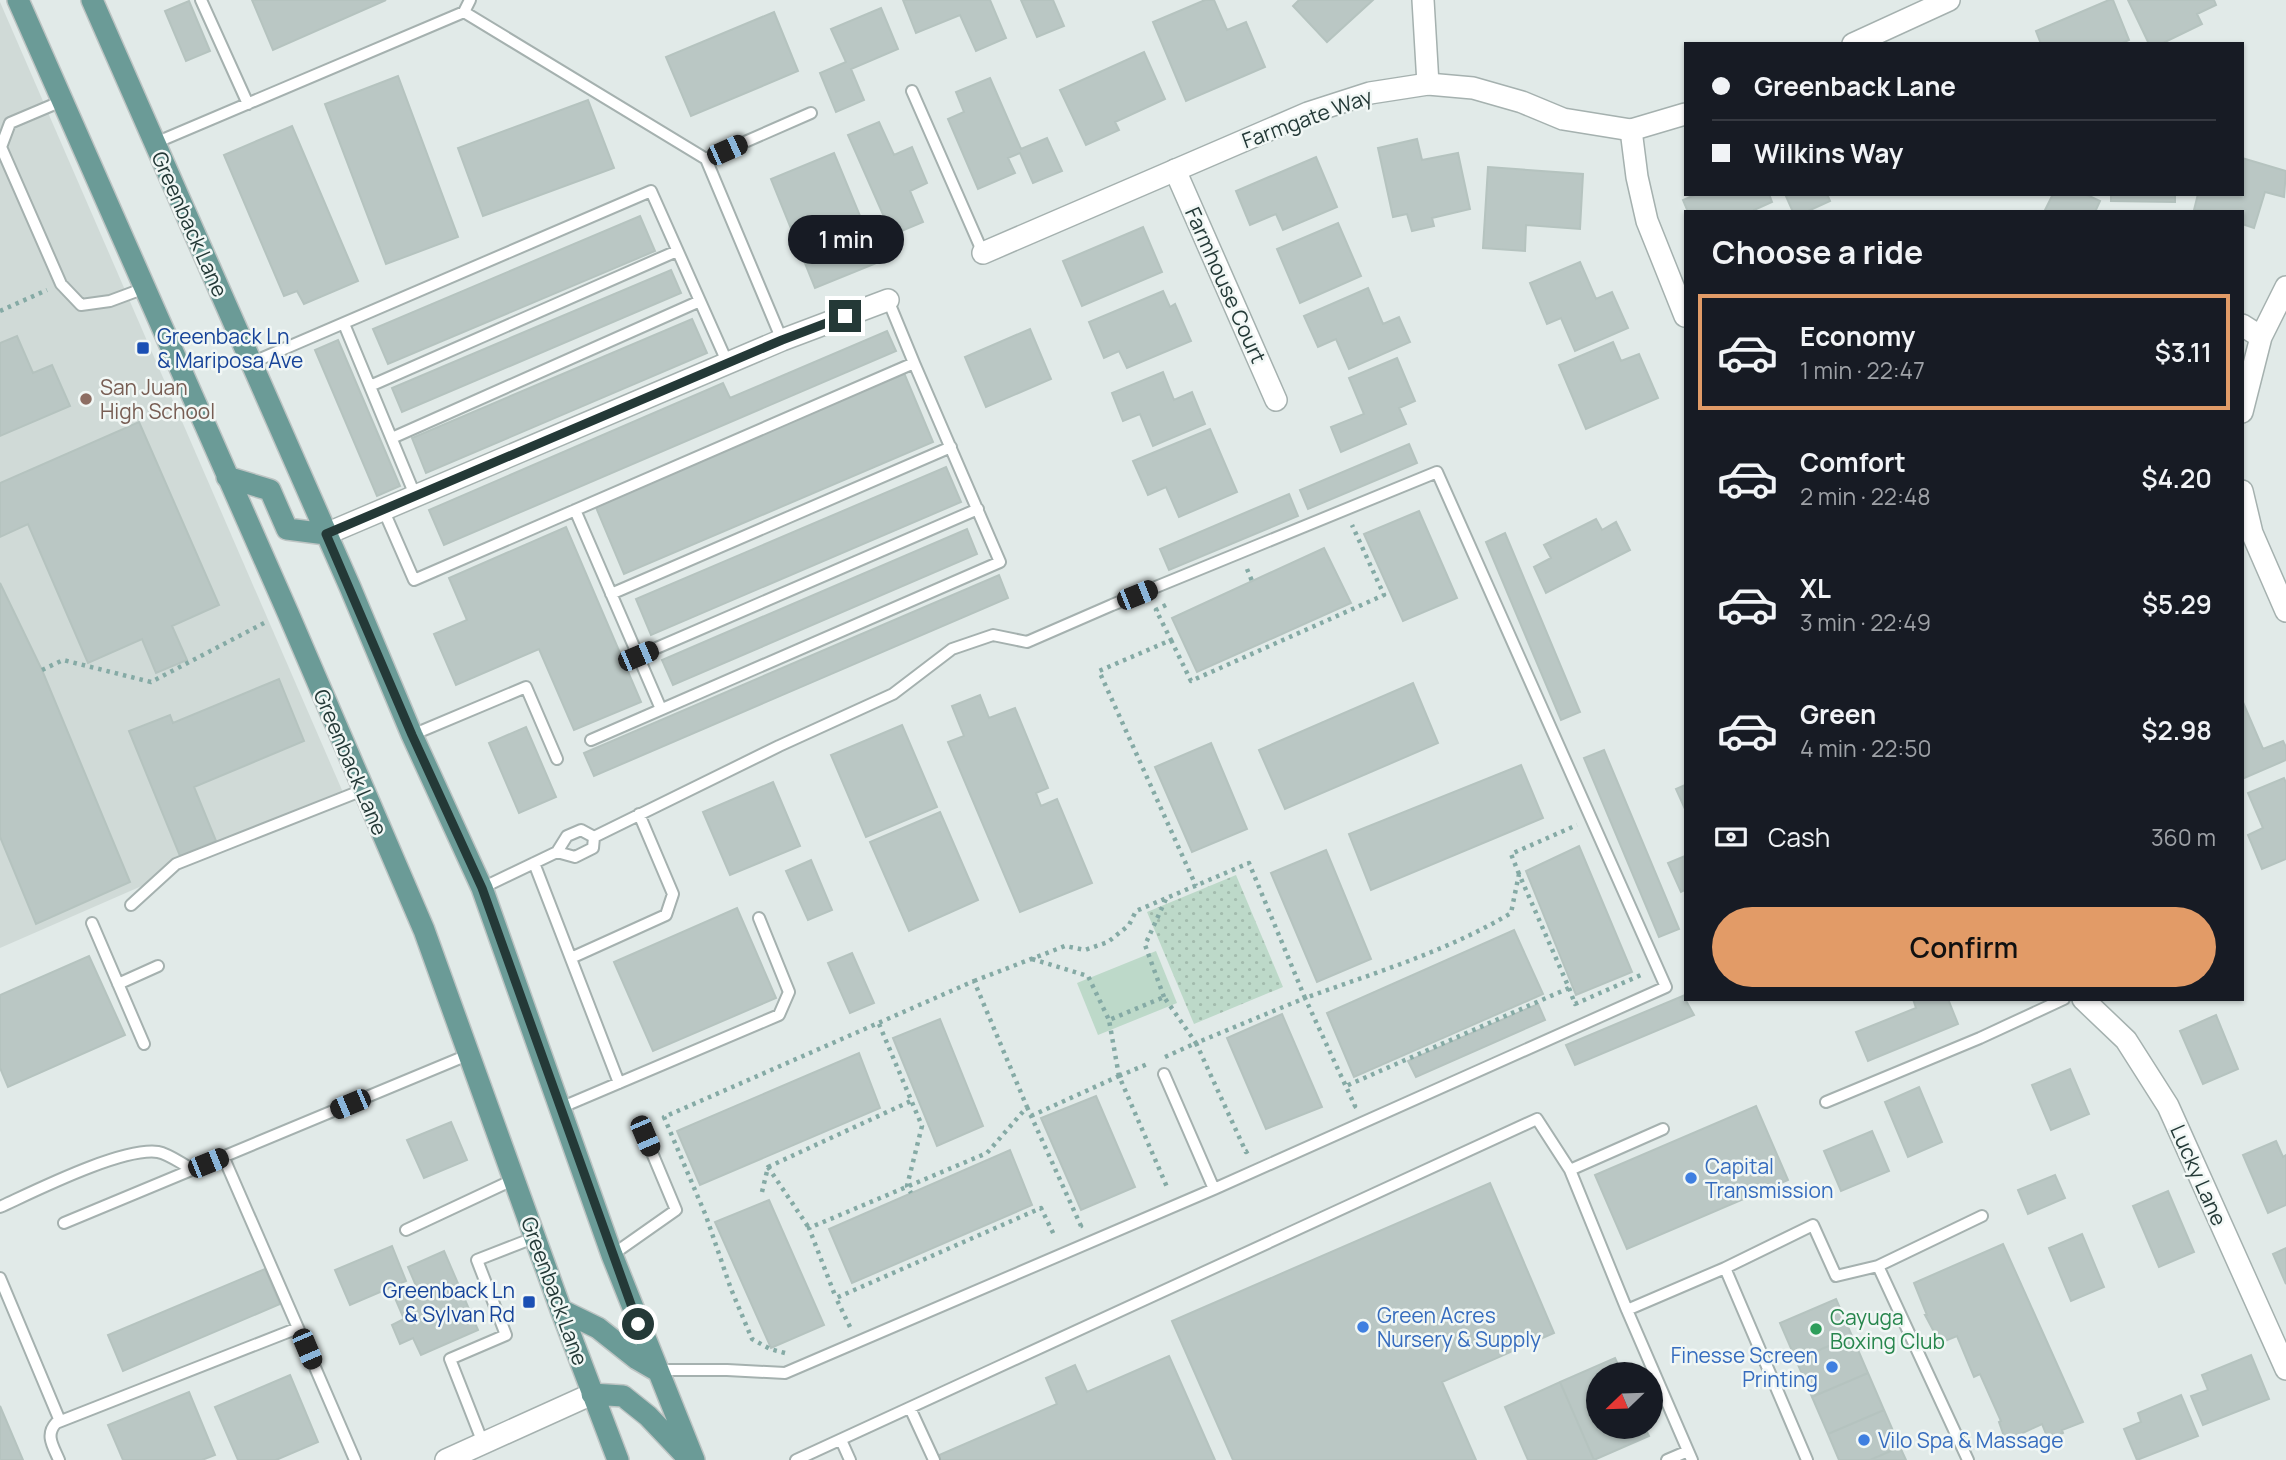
<!DOCTYPE html>
<meta charset="utf-8">
<style>
body{margin:0;font-family:Manrope,sans-serif;background:#20242c;color:#f1f3f6;height:100vh;display:flex;flex-direction:column;font-size:26px;white-space:nowrap}
*{box-sizing:border-box;margin:0}
p{font-size:23px;color:#9ea1a6}
.icon{flex:none;width:38px;height:38px;fill:none;stroke:currentColor;stroke-width:2;stroke-linecap:round;stroke-linejoin:round}
.map{position:relative;flex:1;overflow:hidden}
.sheet{position:absolute;left:1684px;top:210px;width:560px;height:791px;display:flex;flex-direction:column;background:#171b24;border-radius:0px;box-shadow:0 2px 5px #0004}
.sheet>*{flex:none}
.banner{position:absolute;left:1684px;top:42px;width:560px;height:154px;border-radius:0px;box-shadow:0 2px 5px #0004;display:grid;align-content:center;height:154px;padding:0 28px;background:#171b24}
.needle{width:46px;rotate:247deg}
.buttons{position:absolute;left:1586px;top:1362px;display:grid;gap:14px}
.buttons a{display:grid;place-items:center;width:77px;height:77px;border-radius:50%;background:#171b24;box-shadow:0 2px 5px #0004;font-size:35px}
.end{position:absolute;width:32px;height:32px;margin:-16px;border:9px solid #243937;background:#fff;box-shadow:0 0 0 4px #fff}
.from{border-radius:50%}
.bubble{position:absolute;height:49px;border-radius:24px;background:#171b24;box-shadow:0 2px 5px #0004;font-size:23px;font-weight:600;line-height:49px;text-align:center}
.car{position:absolute;width:21px;height:42px;margin:-21px -10px;border-radius:9px;box-shadow:0 0 5px 2px #0007;background:linear-gradient(#222 24%,#8ab4d8 0 40%,#222 0 76%,#8ab4d8 0 86%,#222 0)}
.banner b{display:flex;align-items:center;gap:24px;height:66px;font-size:26px}
.banner b+b{border-top:2px solid #363941}
.banner i{width:18px;height:18px;background:#f1f3f6}
ul{padding:0;list-style:none}
li{display:flex;align-items:center;gap:21px;height:116px;margin:0 14px 10px;padding:0 14px;border:4px solid transparent;border-radius:0px}
li div{flex:1}
li b{display:block;font-size:26px}
li em{font-style:normal;font-weight:600}
li.current{border-color:#e29b67}
li>.icon{width:63px;height:63px;stroke-width:1.5}
h2{padding:0 28px;font-size:32px;line-height:84px}
.pay{display:flex;align-items:center;gap:18px;height:77px;padding:0 28px;font-size:26px}
.pay p{margin-inline-start:auto}
.primary-button{display:flex;gap:14px;margin-top:auto;padding:14px 28px}
.primary-button a{flex:1;height:80px;border-radius:42px;background:#e29b67;color:#111;font-size:28px;font-weight:600;line-height:80px;text-align:center}
.map>svg:first-child{display:block}
</style>
<div class="map">
<svg width="2286" height="1460" viewBox="0 0 2286 1460">
<defs>
<pattern id="park-dots" width="8" height="8" patternUnits="userSpaceOnUse" patternTransform="scale(1.75)"><rect width="8" height="8" fill="#bdd9c9"/><path d="M2 2h.1M6 6h.1" fill="none" stroke="#a2bbad" stroke-width="1.8" stroke-linecap="round"/></pattern>
</defs>
<rect width="100%" height="100%" fill="#e1eae8"/>
<path fill="#d0dad7" d="M0,2L345,797L0,948Z"/>
<path fill="url(#park-dots)" d="M1236,875L1283,987L1194,1024L1147,912Z"/>
<path fill="#bdd9c9" d="M1156,951L1177,1003L1098,1035L1077,983Z"/>
<path fill="#bac7c4" stroke="#b5c3bf" stroke-width="2" d="M252,0H386L273,50Z
M903,0H990L1006,38L976,51L960,15L916,33Z
M1021,0H1053L1064,26L1037,37Z
M1205,0H1214L1227,30L1246,22L1265,67L1186,101L1153,22Z
M1299,0H1373L1327,42L1293,6Z
M2109,0H2113L2129,40L2120,44H2041L2036,31Z
M2128,0H2214L2216,5L2197,14L2202,24L2161,44H2149Z
M189,1L210,51L186,61L165,11Z
M881,8L898,49L851,69L864,100L836,112L820,73L846,62L831,29Z
M774,12L798,71L691,116L666,57Z
M1144,52L1165,99L1115,122L1119,130L1086,145L1060,90Z
M398,76L458,237L386,264L325,104Z
M990,78L1021,149L1047,138L1062,171L1033,183L1020,153L1008,158L1015,173L978,189L948,119L964,112L956,92Z
M588,100L614,168L483,216L458,148Z
M879,122L894,155L912,147L927,183L910,191L923,222L892,235L848,135Z
M292,126L358,281L304,304L297,291L284,296L224,155Z
M1417,139L1422,160L1458,153L1470,209L1432,218L1434,226L1412,231L1407,214L1393,217L1378,148Z
M834,153L879,262L815,288L771,179Z
M1316,157L1337,207L1283,230L1276,214L1250,225L1236,191Z
M2242,158L2286,171L2284,197L2265,192L2254,228L2242,224V212L2194,210L2198,194H2242Z
M1488,167L1583,174L1580,229L1526,225L1525,251L1483,248Z
M1697,194H1769L1772,202L1754,210L1755,212H1688L1683,200Z
M1785,194H1827L1830,201L1806,212H1793Z
M2053,194H2085L2100,201L2095,212H2044Z
M2111,194H2175V202L2111,201Z
M640,216L655,251L388,364L373,329Z
M1338,223L1361,276L1300,303L1277,249Z
M1143,227L1162,272L1082,306L1063,261Z
M1580,262L1596,299L1612,292L1628,328L1575,351L1561,318L1547,324L1530,283Z
M671,270L681,293L402,412L392,388Z
M1368,288L1383,324L1399,317L1410,342L1349,369L1336,339L1318,347L1304,316Z
M1163,291L1170,307L1175,304L1191,341L1127,368L1119,351L1104,358L1089,322Z
M692,319L707,353L426,473L412,438Z
M1030,329L1051,379L986,407L965,357Z
M887,331L896,351L444,545L429,510L723,383L730,398Z
M17,336L33,373L52,365L70,406L0,436V343Z
M338,340L400,486L377,496L315,350Z
M1613,342L1621,361L1639,354L1658,398L1586,429L1559,365Z
M1397,358L1415,401L1399,408L1406,424L1341,452L1331,427L1364,414L1349,378Z
M1163,372L1174,400L1192,392L1205,424L1153,446L1140,414L1123,421L1112,393Z
M904,373L933,442L624,574L595,505Z
M139,422L219,605L172,626L187,660L156,673L142,639L88,663L28,524L0,537V483Z
M1210,429L1237,492L1179,517L1166,487L1148,495L1133,461Z
M1409,444L1417,463L1308,509L1300,490Z
M946,467L961,502L651,635L636,599Z
M1289,494L1298,516L1169,570L1160,549Z
M1419,511L1457,598L1403,621L1364,534Z
M1596,519L1602,530L1616,522L1630,550L1546,593L1534,567L1551,558L1544,545Z
M566,527L641,702L574,730L539,649L456,685L434,634L467,620L449,578Z
M967,529L977,554L673,685L662,660Z
M1505,533L1580,712L1561,720L1486,542Z
M1324,548L1351,603L1197,672L1172,618Z
M999,575L1008,598L594,776L584,753Z
M0,583L42,670L130,882L36,924L0,837Z
M279,679L304,741L194,787L216,841L180,856L129,731L170,715L173,723Z
M1413,683L1438,743L1285,809L1259,750Z
M980,695L989,718L1015,708L1048,788L1036,793L1041,806L1057,799L1092,883L1020,912L948,742L964,736L952,706Z
M2242,700L2263,749L2283,741L2286,747V760L2242,779Z
M902,725L937,807L866,837L831,755Z
M526,727L556,797L519,813L489,743Z
M1211,743L1247,829L1192,852L1155,767Z
M1604,750L1679,929L1659,937L1584,758Z
M1521,765L1543,818L1371,890L1349,834Z
M2284,778L2286,783V859L2262,869L2248,835L2263,828L2248,793Z
M773,782L800,846L730,875L703,812Z
M1685,785V809L1676,789Z
M940,812L978,900L909,931L870,842Z
M1579,846L1632,972L1576,995L1526,871Z
M1326,850L1371,959L1317,982L1271,873Z
M1685,856V890L1681,892L1668,863Z
M811,860L832,910L808,920L786,871Z
M737,908L776,998L653,1051L614,962Z
M1514,930L1543,994L1354,1077L1327,1013Z
M852,953L874,1003L850,1013L828,963Z
M89,956L125,1035L8,1087L0,1068V995Z
M1685,995V999L1694,1015L1575,1065L1566,1045Z
M1913,999H1948L1958,1024L1868,1061L1856,1032L1916,1008Z
M1538,1004L1545,1020L1416,1077L1408,1061Z
M1282,1014L1322,1107L1266,1129L1227,1038Z
M2216,1015L2238,1069L2203,1084L2180,1031Z
M940,1019L983,1126L937,1146L893,1038Z
M859,1053L880,1108L700,1185L677,1131Z
M2070,1069L2089,1114L2051,1130L2032,1085Z
M1919,1087L1942,1142L1908,1157L1885,1102Z
M1096,1096L1135,1187L1081,1210L1041,1118Z
M1756,1106L1788,1180L1627,1249L1595,1175Z
M451,1122L467,1160L424,1178L407,1140Z
M1872,1131L1889,1171L1841,1191L1824,1151Z
M2276,1141L2283,1157L2286,1155V1205L2268,1213L2243,1155Z
M1010,1150L1032,1205L852,1283L829,1229Z
M2055,1175L2065,1198L2028,1214L2018,1190Z
M1490,1183L1554,1333L1442,1382L1476,1460H1233L1172,1321Z
M2168,1191L2194,1252L2159,1267L2133,1206Z
M769,1200L824,1325L771,1348L715,1222Z
M2082,1234L2104,1287L2071,1301L2049,1248Z
M2003,1244L2083,1422L2062,1430L2063,1433L2048,1439L2042,1424L2010,1439H2005L1999,1422L2001,1421L1980,1374L1974,1377L1957,1336L1940,1343L1925,1315H1927L1914,1283Z
M392,1246L406,1281L350,1305L335,1270Z
M2286,1248V1284L2273,1254Z
M444,1251L478,1330L421,1355L413,1338L400,1344L392,1325L404,1319L395,1298L417,1288L408,1267Z
M265,1269L280,1304L123,1371L108,1335Z
M1836,1299L1852,1336L1796,1360L1780,1323Z
M1852,1336L1868,1373L1812,1397L1796,1360Z
M2251,1355L2269,1399L2203,1425L2191,1396L2208,1390L2202,1375Z
M1169,1356L1215,1460H939L937,1456L1057,1404L1046,1378L1075,1365L1087,1392Z
M1615,1358L1622,1374H1598V1426H1644L1649,1436L1594,1460L1560,1382Z
M1868,1373L1884,1410L1828,1434L1812,1397Z
M290,1375L318,1442L276,1460H238L215,1407Z
M1560,1382L1594,1460H1528L1505,1407Z
M189,1392L215,1455L202,1460H123L108,1425Z
M2181,1395L2198,1436L2137,1460L2124,1429L2141,1422L2138,1413Z
M0,1406L23,1460H0Z
M1884,1410L1900,1447L1870,1460H1839L1828,1434Z
M1900,1447L1906,1460H1870Z"/>
<g fill="none" stroke-linecap="round" stroke-linejoin="round">
<g stroke="#a5b1af" stroke-width="14">
<path id="service" d="M201,0L248,104
M464,12L706,159L782,340
M912,91L983,253
M62,101L10,123L1,147L61,284L81,305L110,301L145,288
M155,143L464,12L470,0
M706,159L811,113
M888,300L914,363
M344,324L415,495
M251,363L651,191L728,364
M370,386L677,251
M392,438L700,301
M383,509L414,580L914,363L1000,562L591,740
M575,510L661,709
M611,594L951,447
M638,656L978,509
M412,735L526,687L557,759
M557,852L575,857L593,848L594,837
M534,863L619,1083
M482,888L557,852L567,836L581,830L594,837L779,746L893,694L952,649L993,635L1027,642L1112,605L1437,472L1666,987L1214,1189L785,1373L727,1370H656
M131,905L176,864L363,790
M92,923L144,1044
M571,958L666,915L673,894L639,814
M118,984L158,966
M1164,1074L1214,1189
M1826,1102L1980,1038L2064,999
M560,1108L779,1015L789,992L759,918
M1663,1129L1570,1170L1627,1310L1692,1460
M223,1156L298,1328
M0,1207C35,1191 122,1147 158,1152C169,1154 182,1164 192,1169
M64,1223L470,1054
M406,1230L515,1179
M612,1255L676,1210L645,1136
M1725,1268L1813,1225L1836,1276L1878,1266
M0,1278L60,1421
M1627,1310L1725,1268L1807,1460
M910,1408L934,1460
M841,1440L850,1460
M483,1443L450,1359L506,1335L477,1260L536,1237
M59,1460C53,1446 45,1435 56,1423L298,1328L355,1460
M796,1460L1537,1119L1570,1170
M1667,1460L1688,1451
M1968,1460L1878,1266L1982,1216"/>
</g>
<g stroke="#a5b1af" stroke-width="24">
<path id="minor" d="M1423,0L1428,84
M1631,130L1637,177L1647,221L1685,316
M1175,170L1276,400
M2242,325L2261,337
M2242,412L2261,337L2286,287
M2242,491L2252,533L2286,611
M326,534L782,340L888,300
M2083,999L2126,1040L2168,1106L2286,1369
M446,1460L592,1394"/>
</g>
<g stroke="#a5b1af" stroke-width="24">
<path id="tertiary" d="M1853,44L1949,0
M983,253L1308,113L1370,93L1428,84L1473,88L1522,102L1563,119L1631,130L1685,114"/>
</g>
<g stroke="#bdc4c3" stroke-width="24">
<path id="primary" d="M18,0L288,613L424,930L561,1310L618,1460
M92,0L350,587L412,735L482,888L612,1255L694,1460
M227,477L270,490L287,529L326,534
M561,1310L598,1328L637,1359L656,1370
M592,1394L623,1396L648,1416L686,1456"/>
</g>
<path stroke="#85aaa5" stroke-width="4.5" stroke-dasharray="3.5 5" stroke-linecap="butt" d="M0,311L47,290
M1247,569L1252,581
M1166,605L1156,610L1171,640L1099,671L1196,886
M1171,640L1191,681L1384,595L1352,525
M42,670L63,660L151,682L266,622
M1519,874L1511,854L1577,825
M1032,959L1088,976L1109,1020
M974,981L1065,946L1085,950L1108,942L1129,925L1136,911L1249,863L1305,998C1374,973 1448,951 1511,913L1519,874L1569,988L1346,1086
M1569,988L1575,1004L1641,975
M1164,997L1145,945L1166,899
M879,1024L922,1126L907,1186L911,1193
M1165,1057L1196,1043L1246,1152L1251,1149
M1119,1076L1150,1063
M1119,1076L1109,1020L1164,997L1196,1043L1305,998L1355,1106L1353,1107
M1027,1107L1081,1226H1079
M1031,1116L1119,1076L1167,1187L1165,1188
M768,1167L911,1101
M762,1192L768,1167L809,1228
M850,1327L836,1298L1041,1208L1055,1237
M785,1353L770,1349L752,1339L731,1289L706,1216L664,1117L974,981L1027,1107L987,1153L809,1228L836,1298"/>
<use href="#service" stroke="#fff" stroke-width="10"/>
<use href="#minor" stroke="#fff" stroke-width="21"/>
<use href="#tertiary" stroke="#fff" stroke-width="21"/>
<use href="#primary" stroke="#6b9b97" stroke-width="21"/>
</g>
<g fill="none" stroke-linecap="round" stroke-linejoin="round">
<path stroke="#243937" stroke-width="9" d="M638,1324L482,888L412,735L326,534L782,340L845,316"/>
</g>
<g fill="#1a4fb4" stroke="#f1f7f5" stroke-width="2.5">
<rect x="136" y="341" width="14" height="14" rx="3.5"/>
<rect x="522" y="1295" width="14" height="14" rx="3.5"/>
</g>
<circle fill="#8d6e63" stroke="#f1f7f5" stroke-width="2.5" cx="86" cy="399" r="7"/>
<g fill="#3f7fe0" stroke="#f1f7f5" stroke-width="2.5">
<circle cx="1691" cy="1178" r="7"/>
<circle cx="1363" cy="1327" r="7"/>
<circle cx="1832" cy="1367" r="7"/>
<circle cx="1864" cy="1440" r="7"/>
</g>
<circle fill="#2e9e5b" stroke="#f1f7f5" stroke-width="2.5" cx="1816" cy="1329" r="7"/>
<g text-anchor="middle" dominant-baseline="central" stroke-width="5" stroke-linejoin="round" paint-order="stroke">
<g font-size="21" fill="#243937" stroke="#f1f7f5">
<text transform="translate(1307 118) rotate(-20)">Farmgate Way</text>
<text transform="translate(190 224) rotate(66)">Greenback Lane</text>
<text transform="translate(1226 285) rotate(66)">Farmhouse Court</text>
<text transform="translate(351 762) rotate(67)">Greenback Lane</text>
<text transform="translate(2199 1175) rotate(66)">Lucky Lane</text>
<text transform="translate(555 1291) rotate(70)">Greenback Lane</text>
</g>
<g font-size="21" fill="#164399" stroke="#f1f7f5" text-anchor="start">
<text x="157" y="336">Greenback Ln<tspan x="157" dy="24">&amp; Mariposa Ave</tspan></text>
<text x="515" y="1290" text-anchor="end">Greenback Ln<tspan x="515" dy="24">&amp; Sylvan Rd</tspan></text>
</g>
<g font-size="21" fill="#785e54" stroke="#f1f7f5" text-anchor="start">
<text x="100" y="387">San Juan<tspan x="100" dy="24">High School</tspan></text>
</g>
<g font-size="21" fill="#366cbe" stroke="#f1f7f5" text-anchor="start">
<text x="1705" y="1166">Capital<tspan x="1705" dy="24">Transmission</tspan></text>
<text x="1377" y="1315">Green Acres<tspan x="1377" dy="24">Nursery &amp; Supply</tspan></text>
<text x="1818" y="1355" text-anchor="end">Finesse Screen<tspan x="1818" dy="24">Printing</tspan></text>
<text x="1878" y="1440">Vilo Spa &amp; Massage</text>
</g>
<g font-size="21" fill="#27864d" stroke="#f1f7f5" text-anchor="start">
<text x="1830" y="1317">Cayuga<tspan x="1830" dy="24">Boxing Club</tspan></text>
</g>
</g>
</svg>
<div class="buttons">
<a><svg class="needle" viewBox="-14 -14 28 28"><path d="M0-13l5 13h-10z" fill="#e53935"/><path d="M0 13l5-13h-10z" fill="#9ea1a6"/></svg></a>
</div>
<i class="end from" style="left:638px;top:1324px"></i>
<i class="end" style="left:845px;top:316px"></i>
<div class="bubble" style="left:788px;top:215px;width:116px">1 min</div>
<i class="car" style="left:727px;top:150px;rotate:66deg"></i>
<i class="car" style="left:1137px;top:595px;rotate:68deg"></i>
<i class="car" style="left:638px;top:656px;rotate:67deg"></i>
<i class="car" style="left:350px;top:1104px;rotate:247deg"></i>
<i class="car" style="left:645px;top:1136px;rotate:157deg"></i>
<i class="car" style="left:208px;top:1163px;rotate:68deg"></i>
<i class="car" style="left:307px;top:1349px;rotate:157deg"></i>
<div class="banner">
<b><i class="from"></i>Greenback Lane</b>
<b><i></i>Wilkins Way</b>
</div>
<section class="sheet">
<h2>Choose a ride</h2>
<ul>
<li class="current"><svg class="icon" aria-label="car" viewBox="0 0 24 24"><path d="M5 17H2v-5l4-1 3-4h7l3 4 3 1v5h-3M9 17h6M6 11h13"/><circle cx="7" cy="17" r="2"/><circle cx="17" cy="17" r="2"/></svg><div><b>Economy</b><p>1 min · 22:47</p></div><em>$3.11</em></li>
<li><svg class="icon" aria-label="car" viewBox="0 0 24 24"><path d="M5 17H2v-5l4-1 3-4h7l3 4 3 1v5h-3M9 17h6M6 11h13"/><circle cx="7" cy="17" r="2"/><circle cx="17" cy="17" r="2"/></svg><div><b>Comfort</b><p>2 min · 22:48</p></div><em>$4.20</em></li>
<li><svg class="icon" aria-label="car" viewBox="0 0 24 24"><path d="M5 17H2v-5l4-1 3-4h7l3 4 3 1v5h-3M9 17h6M6 11h13"/><circle cx="7" cy="17" r="2"/><circle cx="17" cy="17" r="2"/></svg><div><b>XL</b><p>3 min · 22:49</p></div><em>$5.29</em></li>
<li><svg class="icon" aria-label="car" viewBox="0 0 24 24"><path d="M5 17H2v-5l4-1 3-4h7l3 4 3 1v5h-3M9 17h6M6 11h13"/><circle cx="7" cy="17" r="2"/><circle cx="17" cy="17" r="2"/></svg><div><b>Green</b><p>4 min · 22:50</p></div><em>$2.98</em></li>
</ul>
<div class="pay"><svg class="icon" aria-label="cash" viewBox="0 0 24 24"><path d="M3 7h18v10H3z"/><circle cx="12" cy="12" r="2"/></svg>Cash<p>360 m</p></div>
<div class="primary-button"><a>Confirm</a></div>
</section>
</div>
